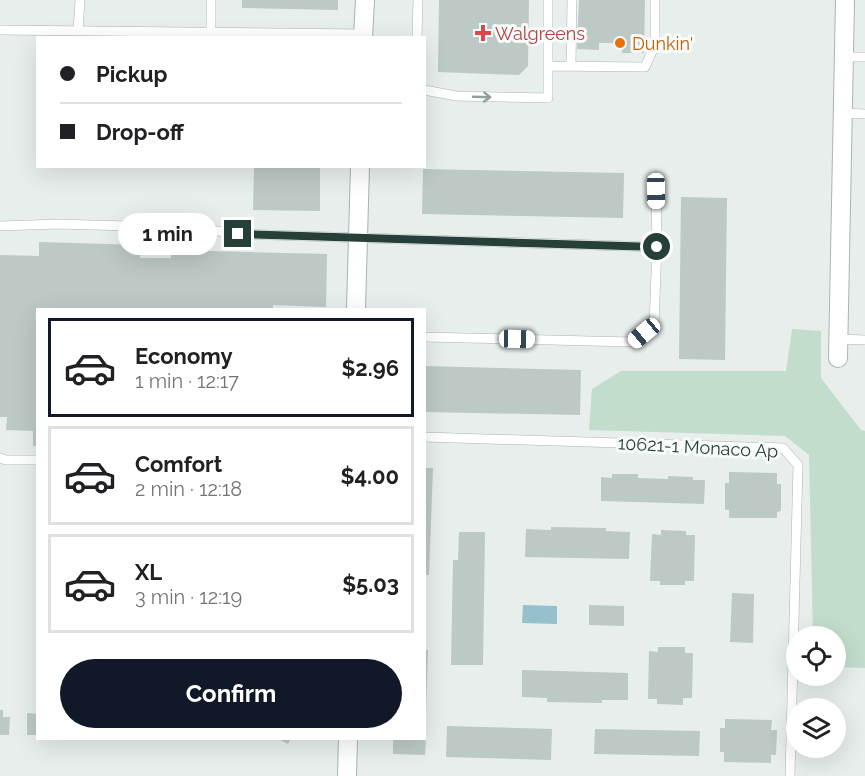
<!DOCTYPE html>
<meta charset="utf-8">
<style>
body{margin:0;font-family:Raleway,sans-serif;background:#f6f6f6;color:#202124;height:100vh;display:flex;flex-direction:column;font-size:22px;white-space:nowrap}
*{box-sizing:border-box;margin:0}
p{font-size:20px;color:#757577}
.icon{flex:none;width:33px;height:33px;fill:none;stroke:currentColor;stroke-width:2;stroke-linecap:round;stroke-linejoin:round}
.map{position:relative;flex:1;overflow:hidden}
.details{position:absolute;left:36px;top:308px;width:390px;height:432px;display:flex;flex-direction:column;background:#fff;border-radius:0px;box-shadow:0 6px 24px #0002}
.details>*{flex:none}
.banner{position:absolute;left:36px;top:36px;width:390px;height:132px;border-radius:0px;box-shadow:0 6px 24px #0002;display:grid;align-content:center;height:132px;padding:0 24px;background:#fff}
.buttons{position:absolute;left:786px;top:626px;display:grid;gap:12px}
.buttons a{display:grid;place-items:center;width:60px;height:60px;border-radius:50%;background:#fff;box-shadow:0 6px 24px #0002;font-size:30px}
.end{position:absolute;width:27px;height:27px;margin:-14px;border:8px solid #273f3a;background:#fff;box-shadow:0 0 0 3px #fff}
.from{border-radius:50%}
.bubble{position:absolute;height:42px;border-radius:21px;background:#fff;box-shadow:0 6px 24px #0002;font-size:20px;font-weight:700;line-height:42px;text-align:center}
.car{position:absolute;width:18px;height:36px;margin:-18px -9px;border-radius:8px;box-shadow:0 0 4px 2px #0007;background:linear-gradient(#fff 24%,#345 0 40%,#fff 0 76%,#345 0 86%,#fff 0)}
.banner b{display:flex;align-items:center;gap:21px;height:57px;font-size:22px}
.banner b+b{border-top:2px solid #e0e0e0}
.banner i{width:15px;height:15px;background:#202124}
ul{padding:10px 0 0;list-style:none}
li{display:flex;align-items:center;gap:18px;height:99px;margin:0 12px 9px;padding:0 12px;border:3px solid #e0e0e0;border-radius:0px}
li div{flex:1}
li b{display:block;font-size:22px}
li em{font-style:normal;font-weight:700}
li.current{border-color:#111827}
li>.icon{width:54px;height:54px;stroke-width:1.5}
.cta{display:flex;gap:12px;margin-top:auto;padding:12px 24px}
.cta a{flex:1;height:69px;border-radius:36px;background:#111827;color:#fff;font-size:24px;font-weight:700;line-height:69px;text-align:center}
.map>svg:first-child{display:block}
</style>
<div class="map">
<svg width="865" height="776" viewBox="0 0 865 776">
<rect width="100%" height="100%" fill="#e7eeeb"/>
<path fill="#c2ddcb" d="M792,329L821,331V378L861,430L865,431V668L836,667V636H813L809,455L785,436L589,430L592,389L621,371H786Z"/>
<path fill="#95c0cd" d="M523,605L557,606V624L522,623Z"/>
<path fill="#bcc9c4" d="M242,0H338V10L242,8Z
M439,0H529L528,66L519,75L438,72Z
M579,0H645L644,53H622L623,43H599V50L577,49Z
M254,166H320V211L253,210Z
M423,169L624,173L623,218L422,214Z
M681,197L727,198L725,360L679,359Z
M39,242L140,245V258H171V250L327,254L326,307L273,305V309H38V446H33V431L6,430L7,417H0V255L39,256Z
M424,366L581,370L580,415L424,412Z
M424,468H433L429,575H424Z
M729,472L777,473V484H781V511L777,512V518H729V510H725V483H729Z
M612,474H638V478L668,479V476L693,477V480H705L704,504L601,501V477L612,478Z
M551,527L606,528V531L630,532L629,559L525,557L526,529L551,530Z
M661,530L686,531V535H695L694,581H685V585H660V581H650L652,534L661,535Z
M459,532H485L483,665H451L453,560H458Z
M732,593L754,594L753,643L730,642Z
M589,605L624,606V626L589,625Z
M658,647H685V653H693L692,698H683V705L657,704V699H648L649,651L658,652Z
M424,650H428L426,712H424Z
M522,670L628,673V700H602V703L547,702V698L522,697Z
M0,710H3V717H10L9,735H0Z
M27,713L38,714V735H27Z
M725,719L772,720L771,730H777L776,755H771V763L724,762V752H720V728H725Z
M447,726L552,729L551,760L446,757Z
M595,729L700,731L699,756L594,754Z
M101,738H124V740H101Z
M276,738H291L288,744Z
M393,738H426L425,755L393,754Z"/>
<g fill="none" stroke-linecap="round" stroke-linejoin="round">
<g stroke="#aab6b2" stroke-width="10">
<path id="lane" d="M548,0V66L645,67L655,45V0
M0,30L363,34
M78,31L80,0
M211,32V0
M417,38L418,0
M844,57H865
M571,66L572,0
M424,90L456,96L548,98V66
M842,113L865,114
M656,191L657,247
M0,226L58,224L197,228L238,234L657,247L654,325L633,342L424,337
M838,339L865,340
M424,437L783,448L798,465L790,776
M0,458L6,460H38"/>
</g>
<g stroke="#aab6b2" stroke-width="20">
<path id="street" d="M838,358L845,0"/>
</g>
<g stroke="#a3b6b0" stroke-width="20">
<path id="secondary" d="M363,38L365,0
M356,309L360,166
M347,776L348,738"/>
</g>
<use href="#lane" stroke="#fff" stroke-width="9"/>
<use href="#street" stroke="#fff" stroke-width="18"/>
<use href="#secondary" stroke="#fff" stroke-width="18"/>
</g>
<defs><path id="oneway-shaft" d="M-6 0H5M1.5-3L5.5 0L1.5 3" fill="none" stroke-width="1.6" stroke-linecap="round" stroke-linejoin="round" transform="scale(1.5)"/></defs>
<use stroke="#939f9c" href="#oneway-shaft" transform="translate(482 97) rotate(2)"/>
<g fill="none" stroke-linecap="round" stroke-linejoin="round">
<path stroke="#273f3a" stroke-width="8" d="M238,234L657,247"/>
</g>
<path fill="#e0444e" stroke="#f7fbf9" stroke-width="2" d="M480 24h6v6h6v6h-6v6h-6v-6h-6v-6h6z"/>
<circle fill="#e8710a" stroke="#f7fbf9" stroke-width="2" cx="620" cy="43" r="6"/>
<g text-anchor="middle" dominant-baseline="central" stroke-width="6" stroke-linejoin="round" paint-order="stroke">
<g font-size="18" fill="#be3a42" stroke="#f7fbf9" text-anchor="start">
<text x="495" y="33">Walgreens</text>
</g>
<g font-size="18" fill="#c56008" stroke="#f7fbf9" text-anchor="start">
<text x="632" y="43">Dunkin'</text>
</g>
<g font-size="18" fill="#273f3a" stroke="#f7fbf9">
<text transform="translate(698 447) rotate(3)">10621-1 Monaco Ap</text>
</g>
</g>
</svg>
<div class="buttons">
<a><svg class="icon" aria-label="locate" viewBox="0 0 24 24"><circle cx="12" cy="12" r="6"/><path d="M12 2v4M12 18v4M2 12h4M18 12h4"/></svg></a>
<a><svg class="icon" aria-label="layers" viewBox="0 0 24 24"><path d="M12 4l9 5-9 5-9-5zM3 14l9 5 9-5"/></svg></a>
</div>
<i class="end from" style="left:657px;top:247px"></i>
<i class="end" style="left:238px;top:234px"></i>
<div class="bubble" style="left:118px;top:213px;width:99px">1 min</div>
<i class="car" style="left:656px;top:191px;rotate:179deg"></i>
<i class="car" style="left:644px;top:333px;rotate:230deg"></i>
<i class="car" style="left:517px;top:339px;rotate:91deg"></i>
<div class="banner">
<b><i class="from"></i>Pickup</b>
<b><i></i>Drop-off</b>
</div>
<section class="details">
<ul>
<li class="current"><svg class="icon" aria-label="car" viewBox="0 0 24 24"><path d="M5 17H2v-5l4-1 3-4h7l3 4 3 1v5h-3M9 17h6M6 11h13"/><circle cx="7" cy="17" r="2"/><circle cx="17" cy="17" r="2"/></svg><div><b>Economy</b><p>1 min · 12:17</p></div><em>$2.96</em></li>
<li><svg class="icon" aria-label="car" viewBox="0 0 24 24"><path d="M5 17H2v-5l4-1 3-4h7l3 4 3 1v5h-3M9 17h6M6 11h13"/><circle cx="7" cy="17" r="2"/><circle cx="17" cy="17" r="2"/></svg><div><b>Comfort</b><p>2 min · 12:18</p></div><em>$4.00</em></li>
<li><svg class="icon" aria-label="car" viewBox="0 0 24 24"><path d="M5 17H2v-5l4-1 3-4h7l3 4 3 1v5h-3M9 17h6M6 11h13"/><circle cx="7" cy="17" r="2"/><circle cx="17" cy="17" r="2"/></svg><div><b>XL</b><p>3 min · 12:19</p></div><em>$5.03</em></li>
</ul>
<div class="cta"><a>Confirm</a></div>
</section>
</div>
